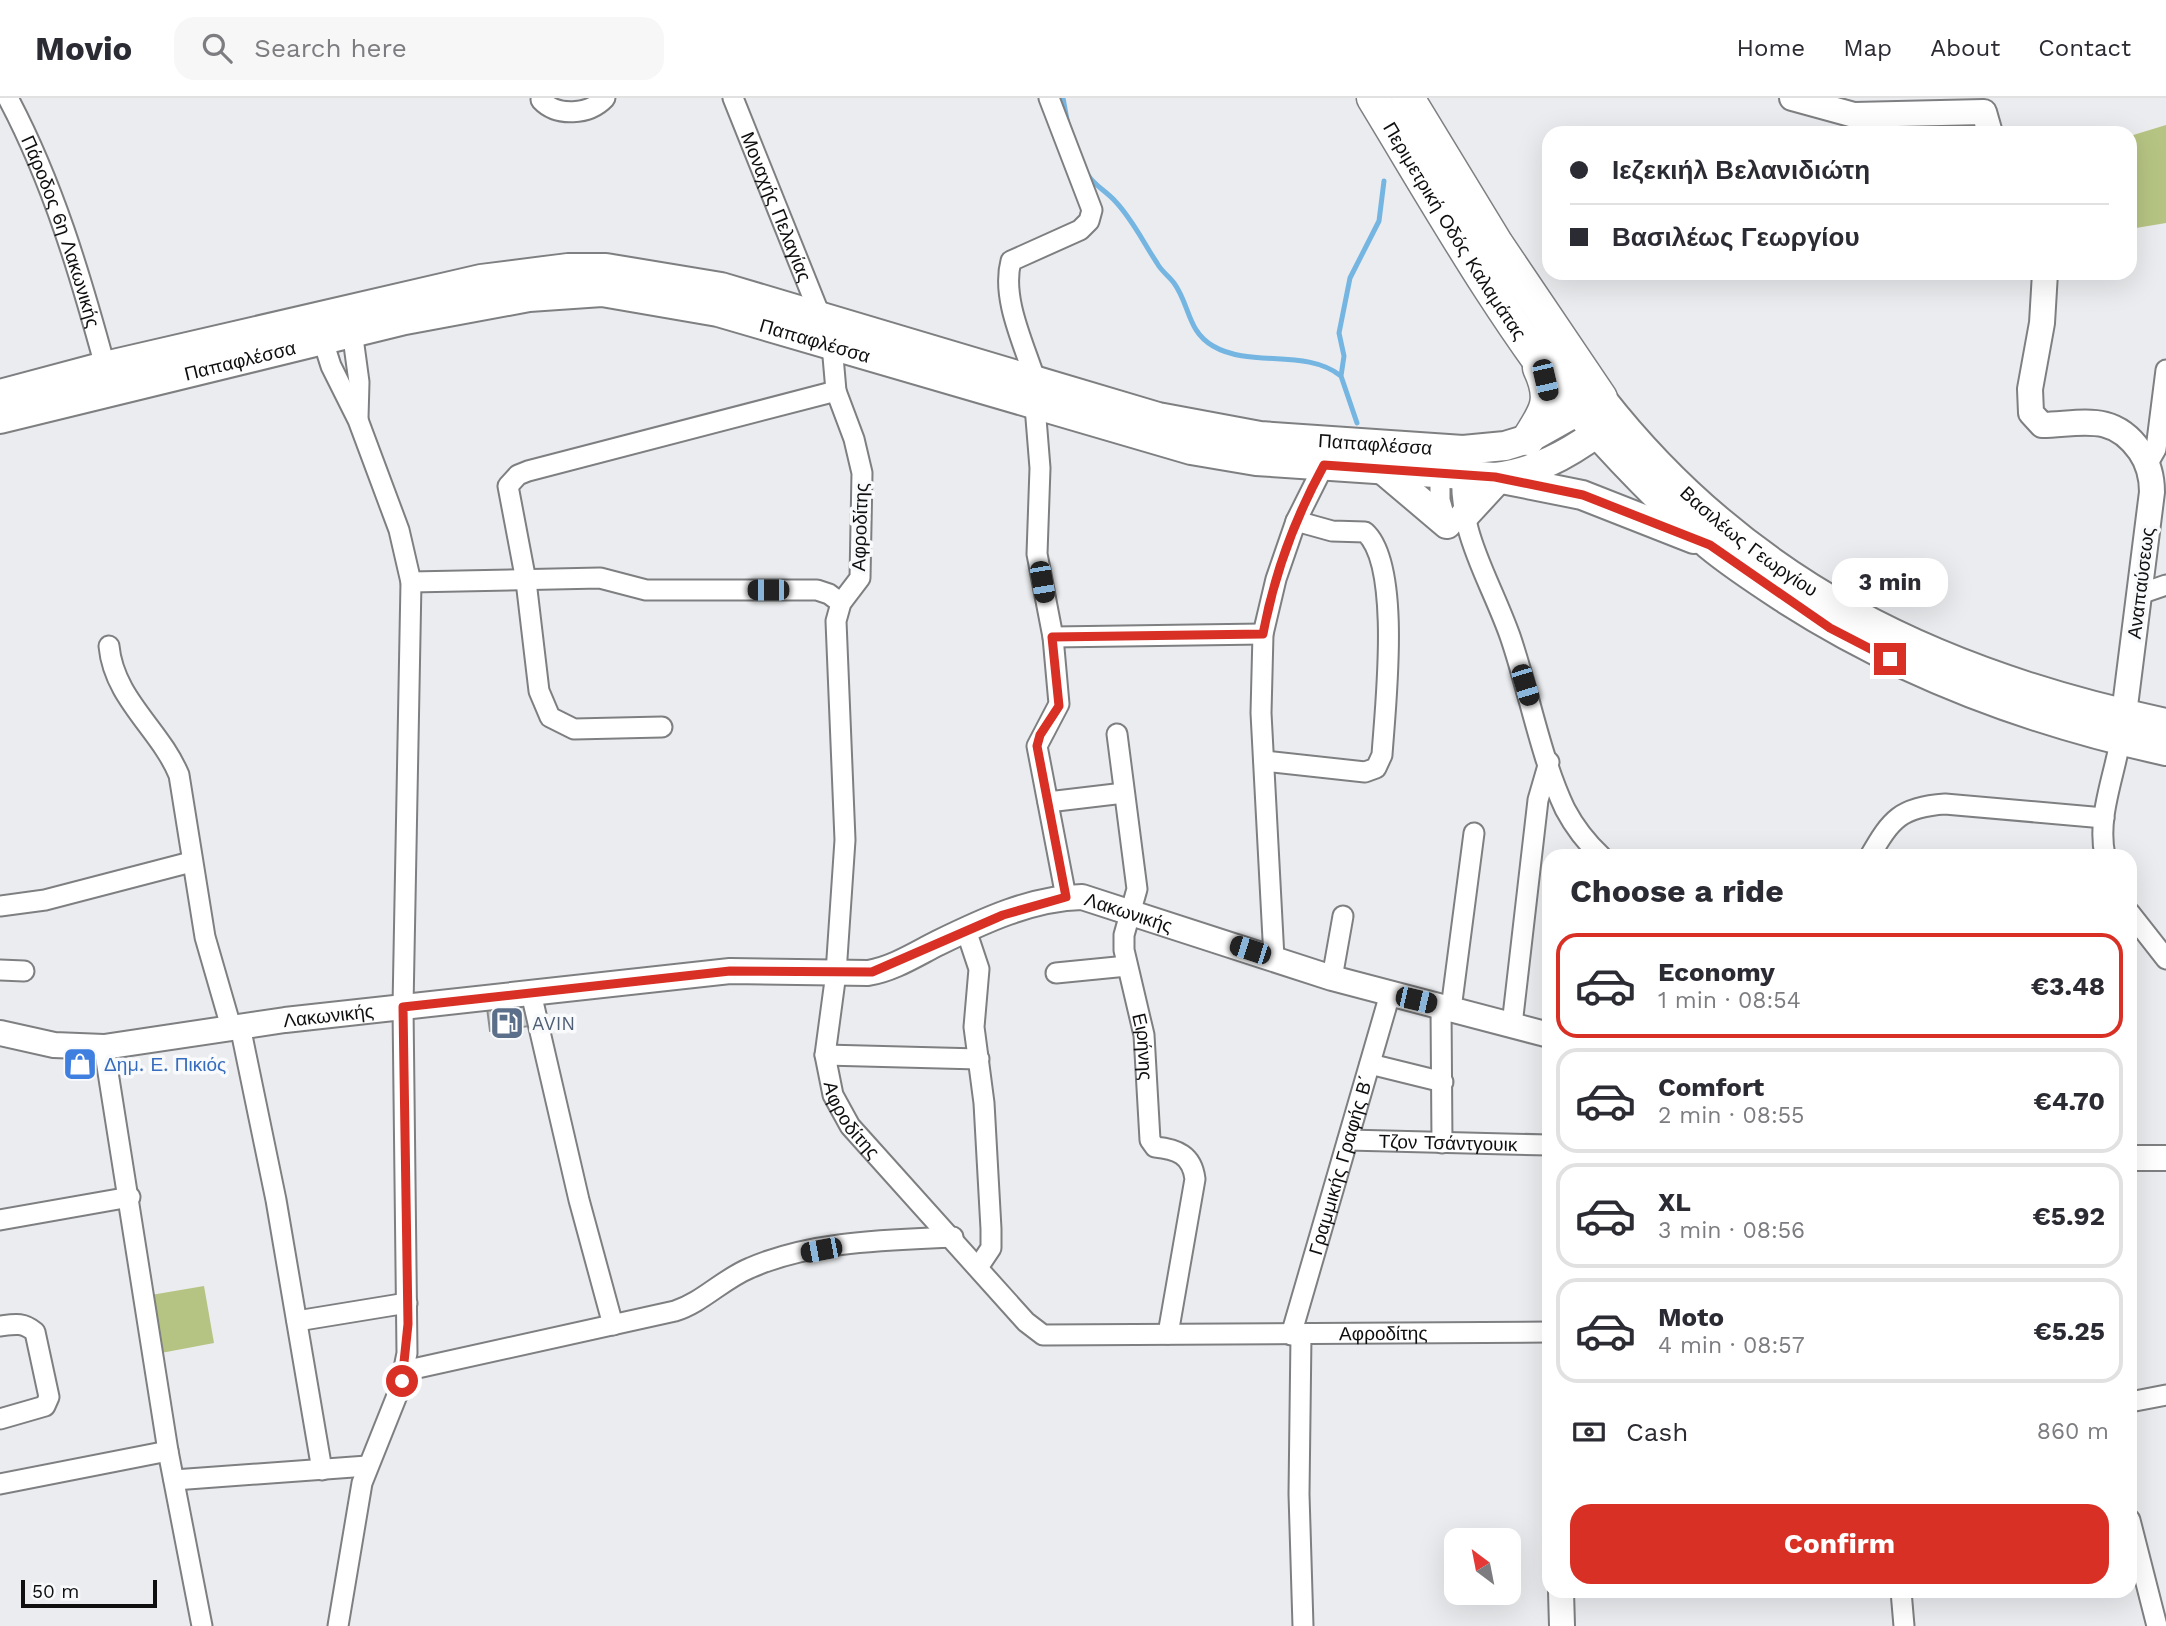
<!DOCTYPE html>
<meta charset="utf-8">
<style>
body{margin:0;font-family:"Work Sans",sans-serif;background:#f7f7f7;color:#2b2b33;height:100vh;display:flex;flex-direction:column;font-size:26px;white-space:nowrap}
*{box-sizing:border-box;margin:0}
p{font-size:23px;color:#7c7c81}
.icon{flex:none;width:38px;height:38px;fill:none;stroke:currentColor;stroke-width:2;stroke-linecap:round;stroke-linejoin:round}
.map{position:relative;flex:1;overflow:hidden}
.drawer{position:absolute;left:1542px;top:751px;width:595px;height:749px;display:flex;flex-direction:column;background:#fff;border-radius:21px;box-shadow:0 7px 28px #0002}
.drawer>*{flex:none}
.hud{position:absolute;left:1542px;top:28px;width:595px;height:154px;border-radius:21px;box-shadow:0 7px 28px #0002;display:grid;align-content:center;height:154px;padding:0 28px;background:#fff}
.needle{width:46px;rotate:328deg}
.fabs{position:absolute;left:1444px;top:1430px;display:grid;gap:14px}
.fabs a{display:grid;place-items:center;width:77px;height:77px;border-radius:14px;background:#fff;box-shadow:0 7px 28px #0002;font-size:35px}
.scale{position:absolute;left:21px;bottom:18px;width:136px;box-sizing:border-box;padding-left:7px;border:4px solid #0f0f10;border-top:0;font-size:19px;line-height:24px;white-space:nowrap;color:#0f0f10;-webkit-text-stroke:5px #f9fafc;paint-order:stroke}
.end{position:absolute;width:32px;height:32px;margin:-16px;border:9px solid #d93025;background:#fff;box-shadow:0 0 0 4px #fff}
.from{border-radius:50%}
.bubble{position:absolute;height:49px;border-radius:21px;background:#fff;box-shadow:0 7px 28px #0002;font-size:23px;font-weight:700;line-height:49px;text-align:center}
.car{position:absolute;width:21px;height:42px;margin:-21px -10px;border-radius:9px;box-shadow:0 0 5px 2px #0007;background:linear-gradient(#222 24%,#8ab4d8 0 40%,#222 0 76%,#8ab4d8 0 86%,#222 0)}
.hud b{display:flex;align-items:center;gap:24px;height:66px;font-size:26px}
.hud b+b{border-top:2px solid #e1e1e2}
.hud i{width:18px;height:18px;background:#2b2b33}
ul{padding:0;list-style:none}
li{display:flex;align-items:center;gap:21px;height:105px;margin:0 14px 10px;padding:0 14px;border:4px solid #e1e1e2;border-radius:21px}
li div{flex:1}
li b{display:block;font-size:26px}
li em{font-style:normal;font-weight:700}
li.current{border-color:#d93025}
li>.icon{width:63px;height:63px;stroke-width:1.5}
h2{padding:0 28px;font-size:32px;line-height:84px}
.pay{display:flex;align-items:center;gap:18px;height:77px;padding:0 28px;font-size:26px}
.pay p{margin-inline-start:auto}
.primary-button{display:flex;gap:14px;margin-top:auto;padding:14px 28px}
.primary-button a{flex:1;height:80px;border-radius:21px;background:#d93025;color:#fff;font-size:28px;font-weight:700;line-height:80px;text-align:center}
header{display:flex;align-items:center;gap:42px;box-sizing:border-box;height:98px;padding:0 35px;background:#fff;border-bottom:2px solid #e1e1e2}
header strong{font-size:33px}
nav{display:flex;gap:38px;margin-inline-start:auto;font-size:24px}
.search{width:490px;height:63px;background:#f7f7f7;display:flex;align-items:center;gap:18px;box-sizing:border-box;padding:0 24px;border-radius:21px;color:#7c7c81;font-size:26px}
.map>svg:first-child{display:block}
</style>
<header>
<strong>Movio</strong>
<div class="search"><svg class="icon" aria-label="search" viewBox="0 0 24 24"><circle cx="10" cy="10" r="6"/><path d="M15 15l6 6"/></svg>Search here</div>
<nav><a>Home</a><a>Map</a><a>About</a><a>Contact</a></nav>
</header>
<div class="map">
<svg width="2166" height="1528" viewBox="0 0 2166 1528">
<rect width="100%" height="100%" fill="#ebecef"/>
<path fill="#b6c483" d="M2166,27V125L2130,131V38Z
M204,1188L214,1245L161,1255L151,1197Z"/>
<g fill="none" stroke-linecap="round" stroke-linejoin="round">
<path stroke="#75b5e2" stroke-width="5" d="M1063,0L1068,27
M1088,77C1095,88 1106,93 1115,103C1133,122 1143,144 1157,165C1161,173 1169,178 1174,185C1190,207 1187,233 1213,248C1250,270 1306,250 1341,278
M1357,325L1341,278L1344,258L1339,235L1350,180L1379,123L1384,83"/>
</g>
<path fill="#cfd0d3" stroke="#8d8e90" stroke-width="2" d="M527,904L530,928L490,933L487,910Z"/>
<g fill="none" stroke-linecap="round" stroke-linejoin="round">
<g stroke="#7e7f81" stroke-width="23">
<g id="minor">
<path id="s1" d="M8,0C53,85 80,176 105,268"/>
<path id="s2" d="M733,0L820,217"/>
<path d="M541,2C557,19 589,17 605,0"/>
<path d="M351,225L359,284L358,320"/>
<path d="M319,230L331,268L358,322L399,432L411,484L403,909L407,1255L400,1290L362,1385L338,1528"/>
<path id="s3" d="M832,247L836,293L854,341L862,375L860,480L841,505L836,523L845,742L836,875L825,957L833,997L850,1028L1026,1224L1043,1237L1549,1234"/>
<path d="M1035,281C1024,246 1001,200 1011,163L1080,132L1089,123L1092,112L1049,0"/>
<path d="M1035,308L1040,370L1037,456L1053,539L1059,606L1037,648L1066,799"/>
<path d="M1440,363V402L1447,427"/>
<path d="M1462,364C1457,436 1487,474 1510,538C1529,593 1540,658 1565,711C1574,728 1587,745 1601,758"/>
<path d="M2148,365L2156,351L2166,272"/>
<path d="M411,484L600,480L646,492H817L829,496L841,505"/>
<path d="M2140,496L2166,487"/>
<path d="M1053,539L1263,536"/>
<path d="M109,548C114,601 160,631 179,677L205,839L231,929"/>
<path d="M662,629L574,631L550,619L539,593L526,483L508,388L518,377L528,373L836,293"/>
<path id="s4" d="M1117,636L1137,791L1124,837V852L1144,937L1150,1042L1155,1049C1177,1051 1192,1057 1195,1081L1168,1236"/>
<path d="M1264,663L1365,674L1376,670L1382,657C1385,610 1402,467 1365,434L1332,433L1296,423"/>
<path d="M1048,704L1124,695"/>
<path d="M1870,758C1891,721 1901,709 1945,706L2104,720"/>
<path d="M2105,758C2096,716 2117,673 2122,631"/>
<path d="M0,808L45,802L191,764"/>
<path d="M2130,815L2166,861"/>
<path d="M966,832L979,871L974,929L984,1005L991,1131V1150L979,1168"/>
<path d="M1274,860L1261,615L1263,536L1276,481L1296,423L1324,367"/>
<path d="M0,872L24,873"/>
<path d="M1056,875L1127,868"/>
<path d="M1332,880L1343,818"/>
<path d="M531,895L579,1102L613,1227"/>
<path d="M1441,909L1442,1045"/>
<path d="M1451,911L1474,735"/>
<path d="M1512,927L1538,702L1549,664"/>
<path d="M240,928L276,1102L322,1372"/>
<path d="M104,949L168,1353L202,1528"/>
<path d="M825,957L979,961"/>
<path d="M1370,966L1443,984"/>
<path id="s5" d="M1348,1042L1549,1047"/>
<path d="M0,1122L130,1099"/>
<path d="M297,1223L407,1205"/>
<path d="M0,1228C15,1226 23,1224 35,1234L49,1299L45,1308L0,1321"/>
<path id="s6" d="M1291,1237L1390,896"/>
<path d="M1301,1237L1299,1396L1303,1528"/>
<path d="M404,1273L675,1213C703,1204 723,1181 750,1170C811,1143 887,1142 953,1139"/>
<path d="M2130,1304L2166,1297"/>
<path d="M174,1382L367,1368"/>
<path d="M0,1386L168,1353"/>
<path d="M2130,1422L2157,1528"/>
<path d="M1901,1493L1904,1528"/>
</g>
</g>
<g stroke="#7e7f81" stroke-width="28">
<g id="tertiary">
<path d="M1792,0L1854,17L1984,14L1990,35"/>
<path d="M2045,175L2042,225L2030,291L2031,315L2042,327C2082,326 2113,314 2140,353C2149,366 2152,378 2152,394L2124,616"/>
<path id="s7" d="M0,935L54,947L104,949L285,922L730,873L868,875C893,871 916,856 938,845C983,823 1032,800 1082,799L1332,880L1549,937"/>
<path d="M2130,1060H2166"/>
<path d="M1561,1493L1562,1528"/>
</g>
</g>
<g stroke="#7e7f81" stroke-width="32">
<g id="secondary">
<path id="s8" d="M0,296L105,268L481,181L568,170H606L721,189L1158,319L1260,338L1463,352L1505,348L1528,341L1601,300C1747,487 1938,577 2166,625"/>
<path id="s9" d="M0,321L405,222L529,199L602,194L718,214L1191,352L1256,363L1495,379C1541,374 1581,349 1616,320"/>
<path d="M1585,322C1623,365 1666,409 1709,447C1733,467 1761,485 1787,502C1903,576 2032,624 2166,653"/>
<path d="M1382,371L1447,426"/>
<path d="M1507,382L1582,397L1694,441"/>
<path d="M1464,418L1499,380"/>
</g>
</g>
<g stroke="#7e7f81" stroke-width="35">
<g id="primary">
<path id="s10" d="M1373,0C1438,107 1500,217 1578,315"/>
<path d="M1408,0L1497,146L1601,300"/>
<path d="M1528,341C1546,313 1554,302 1539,270"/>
</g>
</g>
<use href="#minor" stroke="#fff" stroke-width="19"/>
<use href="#tertiary" stroke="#fff" stroke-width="24"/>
<use href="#secondary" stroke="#fff" stroke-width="28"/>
<use href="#primary" stroke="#fff" stroke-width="32"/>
</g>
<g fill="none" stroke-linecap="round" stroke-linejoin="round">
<path stroke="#d93025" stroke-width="9" d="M402,1283L408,1226L403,909L730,873L872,874L1003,817L1066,799L1037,648L1040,637L1059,608L1052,539L1263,536C1274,477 1295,420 1324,367L1495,379L1583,397L1710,447L1830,530L1890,561"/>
</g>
<defs>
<g id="fuel-square" transform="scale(1.75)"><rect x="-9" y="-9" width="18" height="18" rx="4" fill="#5c6f8a" stroke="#f9fafc"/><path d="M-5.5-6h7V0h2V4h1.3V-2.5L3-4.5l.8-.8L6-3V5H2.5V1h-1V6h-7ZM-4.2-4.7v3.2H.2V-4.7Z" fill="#fff"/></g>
<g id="shop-square" transform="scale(1.75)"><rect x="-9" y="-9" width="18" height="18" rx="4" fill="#3f7fe0" stroke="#f9fafc"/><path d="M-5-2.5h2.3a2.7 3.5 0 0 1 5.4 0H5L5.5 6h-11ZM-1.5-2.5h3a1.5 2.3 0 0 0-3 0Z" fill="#fff"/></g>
</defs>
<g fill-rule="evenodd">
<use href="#fuel-square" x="507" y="925"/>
<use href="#shop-square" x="80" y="966"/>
</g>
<g text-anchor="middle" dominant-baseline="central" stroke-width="7" stroke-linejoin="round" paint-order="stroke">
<g font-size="19" fill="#0f0f10" stroke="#f9fafc">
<text stroke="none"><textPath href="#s2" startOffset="117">Μοναχής Πελαγίας</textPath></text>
<text stroke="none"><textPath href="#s10" startOffset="156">Περιμετρική Οδός Καλαμάτας</textPath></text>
<text stroke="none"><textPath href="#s1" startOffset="144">Πάροδος 6η Λακωνικής</textPath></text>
<text stroke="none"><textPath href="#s9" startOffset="835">Παπαφλέσσα</textPath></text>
<text stroke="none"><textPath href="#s9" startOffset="247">Παπαφλέσσα</textPath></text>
<text stroke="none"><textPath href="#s8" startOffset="1412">Παπαφλέσσα</textPath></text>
<text transform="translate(860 429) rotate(-88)">Αφροδίτης</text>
<text stroke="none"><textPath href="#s8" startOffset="1857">Βασιλέως Γεωργίου</textPath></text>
<text transform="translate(2141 485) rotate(-83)">Αναπαύσεως</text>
<text stroke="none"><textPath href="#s7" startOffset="1152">Λακωνικής</textPath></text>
<text stroke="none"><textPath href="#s7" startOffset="332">Λακωνικής</textPath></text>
<text stroke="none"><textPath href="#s4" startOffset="318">Ειρήνης</textPath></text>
<text stroke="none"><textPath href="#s3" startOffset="794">Αφροδίτης</textPath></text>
<text stroke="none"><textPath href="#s5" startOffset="100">Τζον Τσάντγουικ</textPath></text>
<text stroke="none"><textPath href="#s6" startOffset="177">Γραμμικής Γραφής Β΄</textPath></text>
<text stroke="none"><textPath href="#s3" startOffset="1424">Αφροδίτης</textPath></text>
</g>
<g font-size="19" fill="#4e5e75" stroke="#f9fafc" text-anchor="start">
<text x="532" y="925">AVIN</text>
</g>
<g font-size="19" fill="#366cbe" stroke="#f9fafc" text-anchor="start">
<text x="104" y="966">Δημ. Ε. Πικιός</text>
</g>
</g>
</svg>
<div class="fabs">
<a><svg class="needle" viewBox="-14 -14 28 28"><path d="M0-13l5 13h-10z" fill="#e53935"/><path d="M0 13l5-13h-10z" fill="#7c7c81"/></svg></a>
</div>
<div class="scale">50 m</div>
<i class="end from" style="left:402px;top:1283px"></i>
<i class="end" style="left:1890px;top:561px"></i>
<div class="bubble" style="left:1832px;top:460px;width:116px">3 min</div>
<i class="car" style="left:1545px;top:282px;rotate:167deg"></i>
<i class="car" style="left:1042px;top:484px;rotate:170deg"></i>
<i class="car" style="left:768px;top:492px;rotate:270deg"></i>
<i class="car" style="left:1525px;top:587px;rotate:163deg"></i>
<i class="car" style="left:1250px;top:852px;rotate:288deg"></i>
<i class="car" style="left:1416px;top:902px;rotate:103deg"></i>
<i class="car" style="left:821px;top:1152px;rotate:259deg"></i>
<div class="hud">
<b><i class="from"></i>Ιεζεκιήλ Βελανιδιώτη</b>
<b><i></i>Βασιλέως Γεωργίου</b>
</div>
<section class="drawer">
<h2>Choose a ride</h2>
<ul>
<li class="current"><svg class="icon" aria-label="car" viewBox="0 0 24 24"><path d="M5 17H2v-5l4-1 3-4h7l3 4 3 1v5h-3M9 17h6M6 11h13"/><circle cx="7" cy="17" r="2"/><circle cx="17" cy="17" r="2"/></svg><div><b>Economy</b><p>1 min · 08:54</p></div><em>€3.48</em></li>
<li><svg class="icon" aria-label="car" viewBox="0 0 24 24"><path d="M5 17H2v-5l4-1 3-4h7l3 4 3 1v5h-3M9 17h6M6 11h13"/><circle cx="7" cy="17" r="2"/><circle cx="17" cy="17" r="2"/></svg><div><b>Comfort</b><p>2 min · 08:55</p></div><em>€4.70</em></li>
<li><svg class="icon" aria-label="car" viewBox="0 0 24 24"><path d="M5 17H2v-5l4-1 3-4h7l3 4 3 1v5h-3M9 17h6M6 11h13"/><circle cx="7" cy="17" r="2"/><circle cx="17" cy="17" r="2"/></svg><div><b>XL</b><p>3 min · 08:56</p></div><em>€5.92</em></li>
<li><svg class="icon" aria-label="car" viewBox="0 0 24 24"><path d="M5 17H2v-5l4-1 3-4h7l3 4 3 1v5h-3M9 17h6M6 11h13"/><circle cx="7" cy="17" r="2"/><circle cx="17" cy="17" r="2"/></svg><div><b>Moto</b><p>4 min · 08:57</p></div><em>€5.25</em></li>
</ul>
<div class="pay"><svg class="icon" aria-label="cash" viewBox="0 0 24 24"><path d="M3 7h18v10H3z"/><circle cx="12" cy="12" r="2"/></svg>Cash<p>860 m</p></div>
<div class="primary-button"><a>Confirm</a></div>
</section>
</div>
